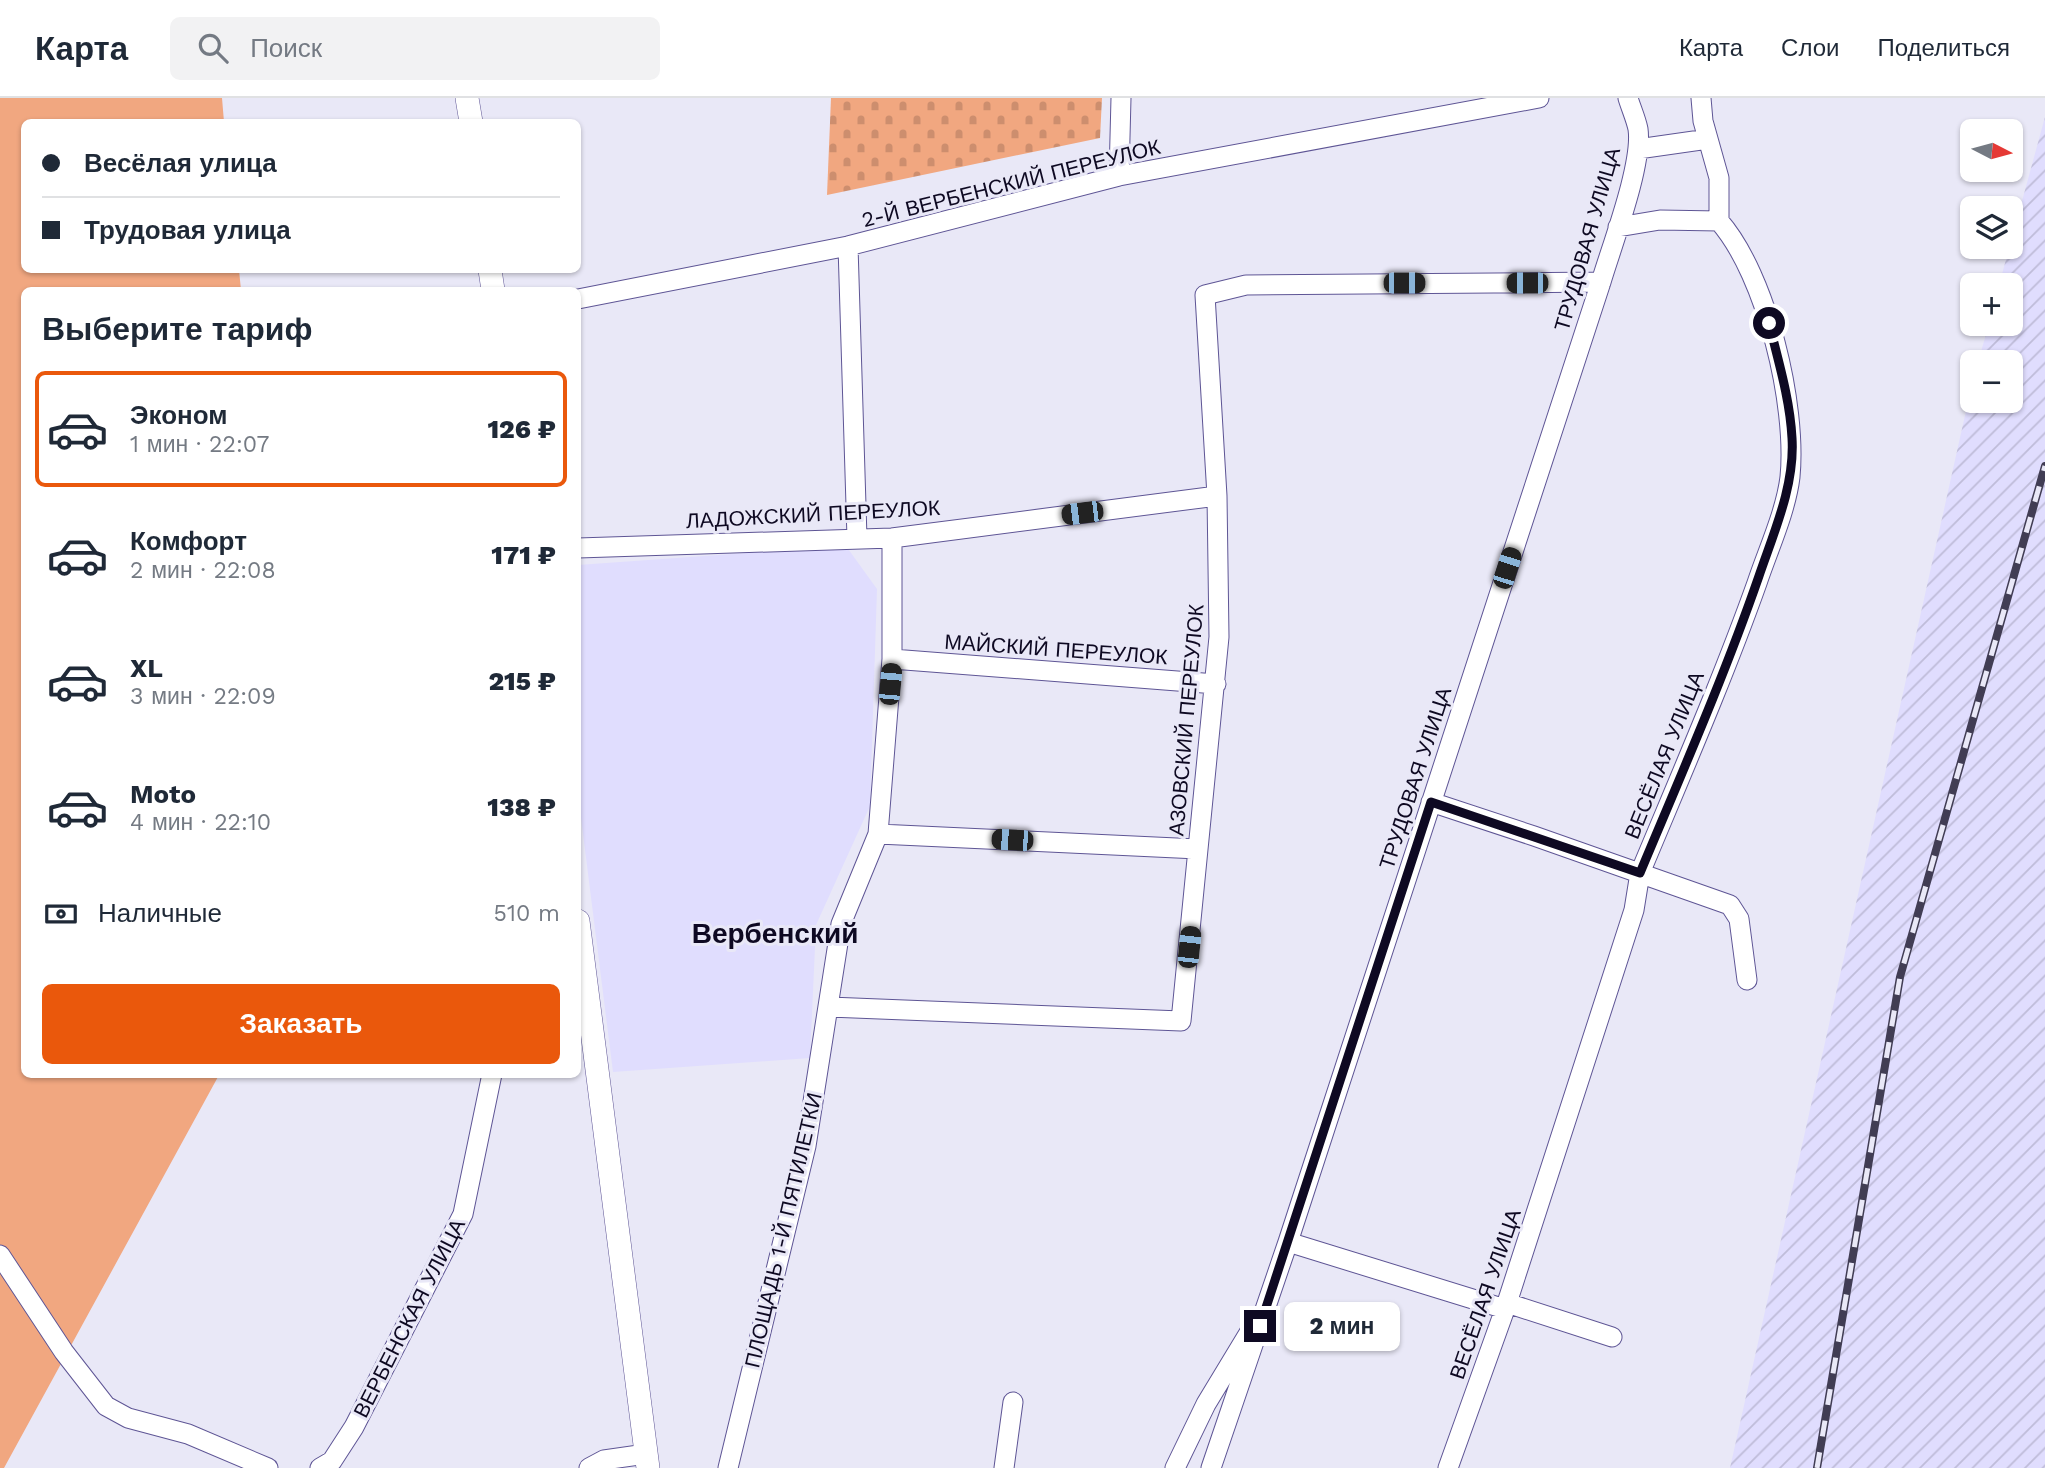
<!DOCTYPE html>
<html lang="ru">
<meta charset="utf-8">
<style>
body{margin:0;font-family:"Work Sans",sans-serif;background:#f2f2f3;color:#1f2937;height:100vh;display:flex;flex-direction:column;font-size:26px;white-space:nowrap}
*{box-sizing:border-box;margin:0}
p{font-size:23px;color:#747a83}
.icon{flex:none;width:38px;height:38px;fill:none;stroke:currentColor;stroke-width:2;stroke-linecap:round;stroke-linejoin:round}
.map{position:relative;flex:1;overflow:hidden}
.details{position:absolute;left:21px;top:189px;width:560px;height:791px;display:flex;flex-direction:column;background:#fff;border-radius:10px;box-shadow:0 2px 5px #0004}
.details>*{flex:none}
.hud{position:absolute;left:21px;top:21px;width:560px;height:154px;border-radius:10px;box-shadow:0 2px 5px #0004;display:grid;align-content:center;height:154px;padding:0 21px;background:#fff}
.needle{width:46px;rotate:96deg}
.tools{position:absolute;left:1960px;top:21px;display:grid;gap:14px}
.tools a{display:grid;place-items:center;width:63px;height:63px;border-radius:10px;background:#fff;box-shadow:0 2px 5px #0004;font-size:35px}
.end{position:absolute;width:32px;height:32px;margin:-16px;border:9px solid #0e0922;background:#fff;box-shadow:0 0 0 4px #fff}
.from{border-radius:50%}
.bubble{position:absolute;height:49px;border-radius:10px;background:#fff;box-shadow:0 2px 5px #0004;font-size:23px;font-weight:800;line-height:49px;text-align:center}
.car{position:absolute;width:21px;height:42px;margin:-21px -10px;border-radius:9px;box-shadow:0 0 5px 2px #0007;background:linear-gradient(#222 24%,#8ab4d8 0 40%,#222 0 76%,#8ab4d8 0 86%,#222 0)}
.hud b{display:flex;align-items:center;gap:24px;height:66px;font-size:26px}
.hud b+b{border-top:2px solid #e0e1e3}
.hud i{width:18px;height:18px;background:#1f2937}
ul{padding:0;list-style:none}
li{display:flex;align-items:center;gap:21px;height:116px;margin:0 14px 10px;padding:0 7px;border:4px solid transparent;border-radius:10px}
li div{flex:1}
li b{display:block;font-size:26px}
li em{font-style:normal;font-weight:800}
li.active{border-color:#ea580c}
li>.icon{width:63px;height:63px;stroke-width:1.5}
h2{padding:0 21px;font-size:32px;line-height:84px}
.pay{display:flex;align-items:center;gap:18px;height:77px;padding:0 21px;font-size:26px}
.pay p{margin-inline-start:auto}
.button{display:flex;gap:14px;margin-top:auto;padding:14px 21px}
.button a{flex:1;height:80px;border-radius:10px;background:#ea580c;color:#fff;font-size:28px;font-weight:800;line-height:80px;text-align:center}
header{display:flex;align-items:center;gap:42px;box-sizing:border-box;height:98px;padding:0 35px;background:#fff;border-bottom:2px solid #e0e1e3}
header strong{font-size:33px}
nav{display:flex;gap:38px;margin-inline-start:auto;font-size:24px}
.search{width:490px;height:63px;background:#f2f2f3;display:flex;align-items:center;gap:18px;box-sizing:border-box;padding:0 24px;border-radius:10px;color:#747a83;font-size:26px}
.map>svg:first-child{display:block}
</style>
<header>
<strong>Карта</strong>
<div class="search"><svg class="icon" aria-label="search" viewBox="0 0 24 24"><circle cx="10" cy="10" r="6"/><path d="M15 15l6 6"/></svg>Поиск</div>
<nav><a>Карта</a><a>Слои</a><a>Поделиться</a></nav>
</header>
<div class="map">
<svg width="2045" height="1370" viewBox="0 0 2045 1370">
<defs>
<pattern id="industrial-furrows" width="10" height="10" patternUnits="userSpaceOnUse" patternTransform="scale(1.75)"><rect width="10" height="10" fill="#e0ddfe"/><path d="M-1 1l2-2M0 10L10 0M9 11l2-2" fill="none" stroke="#bfbcd9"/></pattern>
<pattern id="cemetery-stones" width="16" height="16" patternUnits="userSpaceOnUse" patternTransform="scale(1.75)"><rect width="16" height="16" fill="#f1a780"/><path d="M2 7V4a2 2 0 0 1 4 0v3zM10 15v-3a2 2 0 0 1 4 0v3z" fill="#cd8e6e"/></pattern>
</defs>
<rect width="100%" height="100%" fill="#e9e8f7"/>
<path fill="#e0ddfe" d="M846,448L877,491L870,708L816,827L810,960L613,974L578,696V467Z"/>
<path fill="url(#industrial-furrows)" d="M2045,19V1370H1730L1972,286V303H2011V264H1978L1989,226H2011V187H1999Z"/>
<path fill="url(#cemetery-stones)" d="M831,0H1102L1100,40L827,97Z"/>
<path fill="#f1a780" d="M0,0H222L224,24H24V172H239L241,192H24V976L219,977L4,1370H0Z"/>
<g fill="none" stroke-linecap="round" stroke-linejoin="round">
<g stroke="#5e5595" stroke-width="21">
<path id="minor" d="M1638,51L1708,41
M1119,78L1121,0
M1618,129L1660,122L1719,123
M848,148L857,440
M578,201L848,148L1119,78L1539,0
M578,450L892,440L1217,398
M892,561L1216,586
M1431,704L1534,738L1730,807L1739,821L1747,882
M878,736L1198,751
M829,909L1181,923L1219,539L1217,398L1205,197L1246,187L1601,184
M1288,1144L1505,1211
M0,1157L64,1254L106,1308L128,1320L188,1336L268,1370
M1507,1205L1612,1239
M320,1370L332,1363L354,1329L463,1116L492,976
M589,1370L604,1362L646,1356
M728,1370L806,1048L841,826L878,736L892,561V440
M1004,1370L1013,1304
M1175,1370L1206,1306L1249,1235
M1211,1370L1288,1144L1601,184C1612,147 1643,66 1638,31C1636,21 1631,10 1628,0
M1448,1370L1505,1211L1634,812L1640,775C1680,679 1722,583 1757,485C1768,452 1786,413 1790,379C1797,307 1767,178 1719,123V80L1703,23L1701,0"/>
</g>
<g stroke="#5e5595" stroke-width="24">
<path id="major" d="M467,0L471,24
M490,172L493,192
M578,823L648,1370"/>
</g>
<use href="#minor" stroke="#fff" stroke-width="19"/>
<use href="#major" stroke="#fff" stroke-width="23"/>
<g stroke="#413d54" stroke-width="8">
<path id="rail" d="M1817,1370L1900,879L2045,368"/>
</g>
<use href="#rail" stroke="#e9e8f7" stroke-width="5" stroke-dasharray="16" stroke-linecap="butt"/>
</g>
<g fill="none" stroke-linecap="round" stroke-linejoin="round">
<path stroke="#0e0922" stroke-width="9" d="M1260,1228L1431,704L1640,775C1681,677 1724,579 1759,478C1774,434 1795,387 1792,340C1790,301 1778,262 1769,225"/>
</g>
<g text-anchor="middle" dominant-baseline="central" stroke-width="6" stroke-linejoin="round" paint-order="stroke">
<g font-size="21" fill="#0e0922" stroke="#e9e8f7">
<text transform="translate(1011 85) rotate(-14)">2-Й ВЕРБЕНСКИЙ ПЕРЕУЛОК</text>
<text transform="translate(1587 141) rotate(-74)">ТРУДОВАЯ УЛИЦА</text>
<text transform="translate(813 416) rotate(-3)">ЛАДОЖСКИЙ ПЕРЕУЛОК</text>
<text transform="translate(1056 551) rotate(4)">МАЙСКИЙ ПЕРЕУЛОК</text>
<text transform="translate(1186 622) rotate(-85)">АЗОВСКИЙ ПЕРЕУЛОК</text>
<text transform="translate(1664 657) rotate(-68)">ВЕСЁЛАЯ УЛИЦА</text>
<text transform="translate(1415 680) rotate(-72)">ТРУДОВАЯ УЛИЦА</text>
<text transform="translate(783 1132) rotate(-77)">ПЛОЩАДЬ 1-Й ПЯТИЛЕТКИ</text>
<text transform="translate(1485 1196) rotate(-71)">ВЕСЁЛАЯ УЛИЦА</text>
<text transform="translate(409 1220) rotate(-63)">ВЕРБЕНСКАЯ УЛИЦА</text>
</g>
<g font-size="28" font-weight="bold" fill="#0e0922" stroke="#e9e8f7">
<text x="775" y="835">Вербенский</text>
</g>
</g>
</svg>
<div class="tools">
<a><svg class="needle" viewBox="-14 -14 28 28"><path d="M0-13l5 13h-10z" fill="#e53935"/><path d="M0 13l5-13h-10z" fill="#747a83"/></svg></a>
<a><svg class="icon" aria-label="layers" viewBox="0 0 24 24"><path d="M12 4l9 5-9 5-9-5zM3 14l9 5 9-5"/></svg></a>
<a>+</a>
<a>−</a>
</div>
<i class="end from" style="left:1769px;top:225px"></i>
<i class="end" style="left:1260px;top:1228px"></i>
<div class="bubble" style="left:1284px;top:1204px;width:116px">2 мин</div>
<i class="car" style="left:1404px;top:185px;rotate:90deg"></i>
<i class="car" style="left:1527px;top:185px;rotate:270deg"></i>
<i class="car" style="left:1082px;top:415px;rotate:263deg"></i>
<i class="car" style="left:1507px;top:470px;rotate:18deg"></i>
<i class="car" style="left:890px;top:586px;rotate:5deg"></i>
<i class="car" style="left:1012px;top:742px;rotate:273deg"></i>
<i class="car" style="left:1189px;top:849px;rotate:6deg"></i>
<div class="hud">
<b><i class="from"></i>Весёлая улица</b>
<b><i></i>Трудовая улица</b>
</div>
<section class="details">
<h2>Выберите тариф</h2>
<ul>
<li class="active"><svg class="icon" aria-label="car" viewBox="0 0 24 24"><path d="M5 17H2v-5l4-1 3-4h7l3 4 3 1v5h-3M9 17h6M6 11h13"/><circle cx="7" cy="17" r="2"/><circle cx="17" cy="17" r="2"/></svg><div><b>Эконом</b><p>1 мин · 22:07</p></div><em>126 ₽</em></li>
<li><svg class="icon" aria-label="car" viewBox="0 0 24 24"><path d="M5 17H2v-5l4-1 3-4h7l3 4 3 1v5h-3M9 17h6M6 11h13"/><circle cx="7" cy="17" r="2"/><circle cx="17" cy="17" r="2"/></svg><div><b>Комфорт</b><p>2 мин · 22:08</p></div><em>171 ₽</em></li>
<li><svg class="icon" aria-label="car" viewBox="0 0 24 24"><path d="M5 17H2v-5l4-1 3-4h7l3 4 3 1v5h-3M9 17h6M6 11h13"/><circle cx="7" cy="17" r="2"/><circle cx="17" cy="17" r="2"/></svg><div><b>XL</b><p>3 мин · 22:09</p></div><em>215 ₽</em></li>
<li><svg class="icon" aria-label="car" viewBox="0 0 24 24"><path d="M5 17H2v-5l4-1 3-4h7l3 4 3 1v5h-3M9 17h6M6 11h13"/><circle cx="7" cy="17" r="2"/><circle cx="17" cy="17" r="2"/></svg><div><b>Moto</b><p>4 мин · 22:10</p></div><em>138 ₽</em></li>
</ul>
<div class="pay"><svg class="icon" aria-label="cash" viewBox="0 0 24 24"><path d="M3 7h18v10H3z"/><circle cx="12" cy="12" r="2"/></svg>Наличные<p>510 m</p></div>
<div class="button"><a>Заказать</a></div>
</section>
</div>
